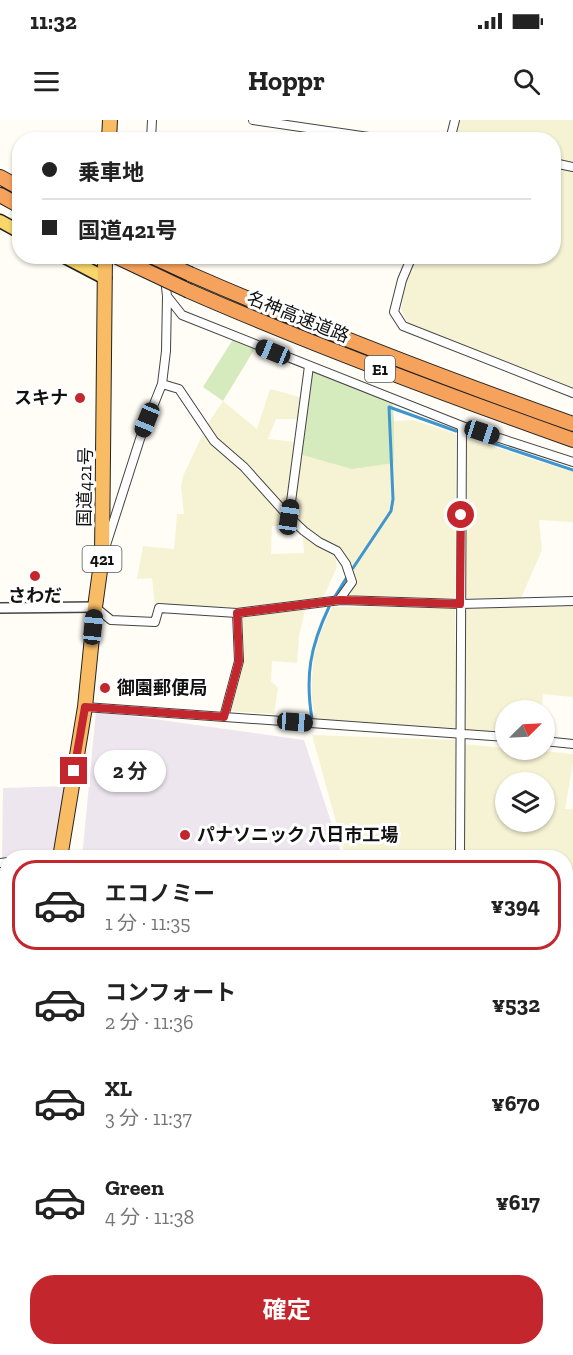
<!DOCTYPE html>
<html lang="ja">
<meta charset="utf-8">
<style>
body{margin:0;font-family:"Zilla Slab","Noto Sans JP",serif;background:#f2f2f2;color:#222;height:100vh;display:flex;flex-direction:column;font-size:22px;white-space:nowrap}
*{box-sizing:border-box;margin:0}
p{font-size:20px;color:#767676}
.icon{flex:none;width:33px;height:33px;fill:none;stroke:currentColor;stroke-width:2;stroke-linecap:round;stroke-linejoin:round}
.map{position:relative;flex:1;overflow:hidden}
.side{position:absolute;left:0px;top:730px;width:573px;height:506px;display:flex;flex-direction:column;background:#fff;border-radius:24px 24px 0 0;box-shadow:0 2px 4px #0004}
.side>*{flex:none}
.banner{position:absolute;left:12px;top:12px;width:549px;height:132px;border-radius:24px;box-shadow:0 2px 4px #0004;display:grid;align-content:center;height:132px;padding:0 30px;background:#fff}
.needle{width:39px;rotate:66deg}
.fabs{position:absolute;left:495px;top:580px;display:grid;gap:12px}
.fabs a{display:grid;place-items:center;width:60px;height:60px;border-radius:50%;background:#fff;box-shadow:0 2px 4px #0004;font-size:30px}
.end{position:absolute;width:27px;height:27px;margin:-14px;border:8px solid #c4262e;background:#fff;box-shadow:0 0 0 3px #fff}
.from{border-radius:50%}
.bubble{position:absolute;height:42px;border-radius:21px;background:#fff;box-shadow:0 2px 4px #0004;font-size:20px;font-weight:700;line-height:42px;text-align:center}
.car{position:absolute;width:18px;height:36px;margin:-18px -9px;border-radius:8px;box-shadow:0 0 4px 2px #0007;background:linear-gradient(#222 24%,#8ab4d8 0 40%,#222 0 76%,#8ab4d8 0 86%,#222 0)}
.banner b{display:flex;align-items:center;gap:21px;height:57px;font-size:22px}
.banner b+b{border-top:2px solid #e0e0e0}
.banner i{width:15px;height:15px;background:#222}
ul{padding:10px 0 0;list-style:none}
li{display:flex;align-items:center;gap:18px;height:90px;margin:0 12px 9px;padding:0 18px;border:3px solid transparent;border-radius:24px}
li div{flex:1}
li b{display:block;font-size:22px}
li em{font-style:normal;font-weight:700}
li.current{border-color:#c4262e}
li>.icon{width:54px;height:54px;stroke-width:1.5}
.cta{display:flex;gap:12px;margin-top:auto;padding:12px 30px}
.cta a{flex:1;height:69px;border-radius:24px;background:#c4262e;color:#fff;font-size:24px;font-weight:700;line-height:69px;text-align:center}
.status{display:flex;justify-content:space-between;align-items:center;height:42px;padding:0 30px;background:#fff;direction:ltr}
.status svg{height:16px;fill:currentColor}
header{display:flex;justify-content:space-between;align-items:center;height:78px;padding:0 30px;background:#fff;font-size:27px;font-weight:700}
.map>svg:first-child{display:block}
</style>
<div class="status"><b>11:32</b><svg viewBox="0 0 49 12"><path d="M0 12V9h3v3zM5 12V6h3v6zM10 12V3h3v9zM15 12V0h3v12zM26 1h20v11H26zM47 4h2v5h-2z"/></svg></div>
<header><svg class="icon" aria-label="menu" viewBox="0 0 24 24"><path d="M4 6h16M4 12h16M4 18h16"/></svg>Hoppr<svg class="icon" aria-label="search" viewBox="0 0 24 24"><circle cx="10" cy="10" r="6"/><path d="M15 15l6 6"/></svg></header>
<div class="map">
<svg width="573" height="1235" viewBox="0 0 573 1235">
<rect width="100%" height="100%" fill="#fffdf5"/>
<path fill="#eee6ef" d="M96,591L304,620L343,738H82Z
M67,666L55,732L2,739L3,668Z"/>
<path fill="#f6f3d4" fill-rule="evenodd" d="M458,0H573V43L554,39V20L453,19Z
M554,46L573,50V268L408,203L401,190L406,159L416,137L554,136Z
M270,269L300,277L298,299H276L268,319L295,322L288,391L214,317L207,305L223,281L257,309Z
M413,300L456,314L455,478H346L357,463L349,441L336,428L309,411L293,396L299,334L394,343V301Z
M202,316L208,317L236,343L289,401L293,407L272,406L271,434L304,433L302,410L335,433L337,447L323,478L239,488L155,485L152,458L137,459L143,426L174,429L177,394H184L181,366L183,356Z
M467,318L573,352V402L539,400L542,430L521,478H466Z
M306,486L299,516L297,543L272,541L271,561L278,568L274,594L227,591L242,544L239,496Z
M573,486V577L543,574L542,591H506L505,611H464L465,488Z
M332,487H455L457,608L316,601L312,579V558L314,536L320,514Z
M312,615L456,620L455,738H346Z
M464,624L505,628L506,630H532L573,634V643L565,689H573V951H566V738H464ZM506,663H544V702H506Z
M566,961H573V1235H463V1229L566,1228Z
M15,1229L455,1228V1235H14Z"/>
<path fill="#d5ebbd" d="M235,216L257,225L223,281L203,267Z
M309,246L392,278L394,301V343L352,349L299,334Z"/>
<path fill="#b9dc9c" d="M0,930H7V971L0,972Z
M0,1070L7,1072V1168L0,1167Z"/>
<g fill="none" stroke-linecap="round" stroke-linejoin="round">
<path stroke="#3f96cf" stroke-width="3" d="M465,314L573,350
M353,448L391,391L393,379L389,287L456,311
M334,478L347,457
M312,599C305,556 310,527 329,487"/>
<g stroke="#444" stroke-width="10">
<path id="minor" d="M253,0L389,20
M151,20L152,0
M450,20L455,0
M554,43L573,47
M412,136L402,160L394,192L403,206L573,273
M167,176L182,195L462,306L573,342
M162,264L179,269L214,321L244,347L289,397L304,411L319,422L337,431L346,444L352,462L339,480
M289,397L309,246
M106,425L140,319L162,264L166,231L167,176L163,141
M95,487L111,500L155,502L159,488L237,493L341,480L460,484L573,481
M85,587L506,617
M224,597L239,541L237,493
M544,621L573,624
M35,738L61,734
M460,738L462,306
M0,743L8,742
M0,900H8
M566,956H573
M459,1235V1228"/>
</g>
<g stroke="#444" stroke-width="12">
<path id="tertiary" d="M0,488L95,487"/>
</g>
<g stroke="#222" stroke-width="15">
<path id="primary" d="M0,101L20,112
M63,136L105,158"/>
</g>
<g stroke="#222" stroke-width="16">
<path id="trunk" d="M109,20L110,0
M60,738L85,587L95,487L102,436L105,136
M6,1235L8,1226"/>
</g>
<g stroke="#222" stroke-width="16">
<path id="motorway" d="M0,57L20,68
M0,75L20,86
M190,154C316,209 444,258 573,304
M189,171C315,226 444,274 573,320"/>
</g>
<use href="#minor" stroke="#fff" stroke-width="8"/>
<use href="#tertiary" stroke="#fff" stroke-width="9"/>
<use href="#primary" stroke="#f9d66b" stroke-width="12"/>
<use href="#trunk" stroke="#f7bc64" stroke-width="14"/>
<use href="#motorway" stroke="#f5a25d" stroke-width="14"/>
<g stroke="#222" stroke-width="16" stroke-linecap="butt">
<path id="motorway-bridge" d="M115,136L189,171
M151,136L190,154"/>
</g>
<use href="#motorway-bridge" stroke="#f5a25d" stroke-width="14"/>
</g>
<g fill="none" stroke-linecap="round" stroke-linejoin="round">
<path stroke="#c4262e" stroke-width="8" d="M74,651L85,587L224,597L239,541L237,493L340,480L460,484L461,395"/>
</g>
<g fill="#c4262e" stroke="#fff" stroke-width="2">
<circle cx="80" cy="278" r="6"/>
<circle cx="35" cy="456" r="6"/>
<circle cx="105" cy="568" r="6"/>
<circle cx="185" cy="715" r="6"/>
</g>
<g text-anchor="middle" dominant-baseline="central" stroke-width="6" stroke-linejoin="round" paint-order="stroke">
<g fill="#fff" stroke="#585858" stroke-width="1.5">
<rect x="365" y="236" width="30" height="26" rx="4.5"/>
<rect x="82.5" y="426" width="39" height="26" rx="4.5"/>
</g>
<g font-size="16" font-weight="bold" fill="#111">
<text x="380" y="249">E1</text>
<text x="102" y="439">421</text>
</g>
<g font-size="18" fill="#111" stroke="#fff">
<text transform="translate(298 197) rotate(22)">名神高速道路</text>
<text transform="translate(85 367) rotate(-89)">国道421号</text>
</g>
<g font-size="18" font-weight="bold" fill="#111" stroke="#fff" text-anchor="start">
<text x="68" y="278" text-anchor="end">スキナ</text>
<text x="35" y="476" text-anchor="middle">さわだ</text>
<text x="117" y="568">御園郵便局</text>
<text x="197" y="715">パナソニック 八日市工場</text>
</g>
</g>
</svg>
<div class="fabs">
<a><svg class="needle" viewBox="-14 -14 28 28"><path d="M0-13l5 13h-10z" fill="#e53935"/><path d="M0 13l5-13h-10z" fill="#767676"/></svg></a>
<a><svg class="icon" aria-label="layers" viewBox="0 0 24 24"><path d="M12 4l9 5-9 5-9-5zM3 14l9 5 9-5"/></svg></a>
</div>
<i class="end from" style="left:461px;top:395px"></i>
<i class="end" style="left:74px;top:651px"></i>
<div class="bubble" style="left:94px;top:630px;width:72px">2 分</div>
<i class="car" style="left:273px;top:232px;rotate:292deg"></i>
<i class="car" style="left:147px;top:300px;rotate:202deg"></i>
<i class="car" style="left:482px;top:312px;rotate:108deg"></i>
<i class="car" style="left:289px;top:397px;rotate:8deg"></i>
<i class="car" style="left:93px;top:507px;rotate:6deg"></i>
<i class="car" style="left:295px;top:602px;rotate:94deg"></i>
<div class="banner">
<b><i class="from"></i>乗車地</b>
<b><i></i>国道421号</b>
</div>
<section class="side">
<ul>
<li class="current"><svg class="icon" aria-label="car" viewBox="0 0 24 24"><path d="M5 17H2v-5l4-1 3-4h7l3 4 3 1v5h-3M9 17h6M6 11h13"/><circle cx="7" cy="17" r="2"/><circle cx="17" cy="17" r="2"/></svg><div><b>エコノミー</b><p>1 分 · 11:35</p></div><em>¥394</em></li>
<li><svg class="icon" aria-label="car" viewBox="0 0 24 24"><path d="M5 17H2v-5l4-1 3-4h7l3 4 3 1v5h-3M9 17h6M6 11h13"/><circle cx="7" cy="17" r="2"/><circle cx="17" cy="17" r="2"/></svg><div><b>コンフォート</b><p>2 分 · 11:36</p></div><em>¥532</em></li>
<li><svg class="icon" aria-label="car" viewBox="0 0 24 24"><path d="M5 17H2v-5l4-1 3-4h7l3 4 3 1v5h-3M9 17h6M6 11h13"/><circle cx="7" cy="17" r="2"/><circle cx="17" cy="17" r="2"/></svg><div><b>XL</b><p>3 分 · 11:37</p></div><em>¥670</em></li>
<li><svg class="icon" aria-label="car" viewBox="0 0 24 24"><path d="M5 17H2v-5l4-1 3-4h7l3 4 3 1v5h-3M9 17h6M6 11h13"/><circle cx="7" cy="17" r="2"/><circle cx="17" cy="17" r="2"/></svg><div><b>Green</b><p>4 分 · 11:38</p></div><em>¥617</em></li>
</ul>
<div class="cta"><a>確定</a></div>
</section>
</div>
